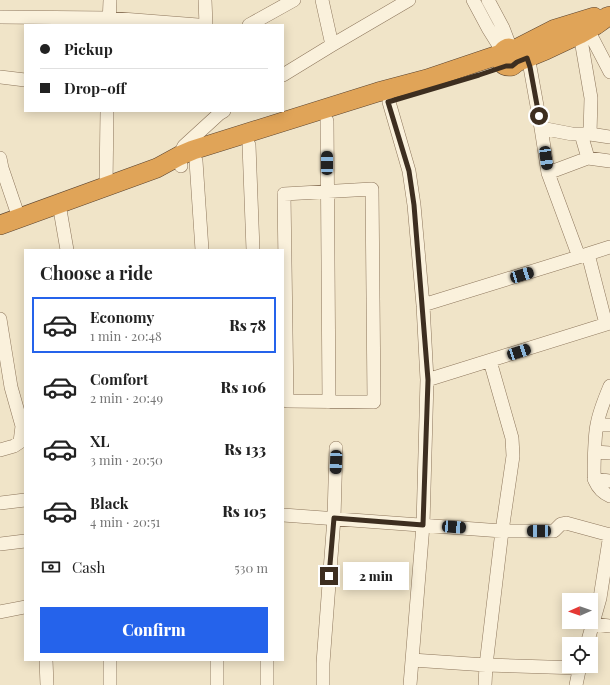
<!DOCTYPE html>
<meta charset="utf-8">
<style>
body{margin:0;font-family:"Playfair Display",serif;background:#f2f2f2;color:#222;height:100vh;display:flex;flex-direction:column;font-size:15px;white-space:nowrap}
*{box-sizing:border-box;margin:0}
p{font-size:13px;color:#767676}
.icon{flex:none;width:22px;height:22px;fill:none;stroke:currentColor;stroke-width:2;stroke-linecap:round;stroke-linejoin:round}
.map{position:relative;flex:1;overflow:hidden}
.side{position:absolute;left:24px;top:249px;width:260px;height:412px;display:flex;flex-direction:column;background:#fff;border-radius:0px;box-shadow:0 2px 10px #0003}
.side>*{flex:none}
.banner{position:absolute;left:24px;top:24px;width:260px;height:88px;border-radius:0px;box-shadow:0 2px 10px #0003;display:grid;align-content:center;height:88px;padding:0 16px;background:#fff}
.needle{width:26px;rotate:268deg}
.buttons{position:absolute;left:562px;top:593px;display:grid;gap:8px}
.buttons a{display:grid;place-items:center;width:36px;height:36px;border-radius:0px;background:#fff;box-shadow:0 2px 10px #0003;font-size:20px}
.end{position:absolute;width:18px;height:18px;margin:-9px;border:5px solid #3d2e20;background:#fff;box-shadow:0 0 0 2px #fff}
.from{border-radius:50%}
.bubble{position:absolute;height:28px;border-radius:0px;background:#fff;box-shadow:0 2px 10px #0003;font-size:13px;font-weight:800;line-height:28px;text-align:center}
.car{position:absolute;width:12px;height:24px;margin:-12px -6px;border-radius:5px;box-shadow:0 0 3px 1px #0007;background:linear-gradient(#222 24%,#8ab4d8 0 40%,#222 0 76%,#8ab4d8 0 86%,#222 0)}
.banner b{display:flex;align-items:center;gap:14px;height:38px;font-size:15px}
.banner b+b{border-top:1px solid #e0e0e0}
.banner i{width:10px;height:10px;background:#222}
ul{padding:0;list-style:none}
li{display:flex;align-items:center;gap:12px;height:56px;margin:0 8px 6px;padding:0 8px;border:2px solid transparent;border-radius:0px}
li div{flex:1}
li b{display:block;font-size:15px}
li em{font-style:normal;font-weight:800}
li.selected{border-color:#2563eb}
li>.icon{width:36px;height:36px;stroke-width:1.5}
h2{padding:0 16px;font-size:18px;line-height:48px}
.pay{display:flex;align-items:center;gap:10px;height:44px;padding:0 16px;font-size:15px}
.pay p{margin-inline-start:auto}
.action{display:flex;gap:8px;margin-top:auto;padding:8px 16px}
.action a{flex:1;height:46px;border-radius:0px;background:#2563eb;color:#fff;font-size:16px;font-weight:800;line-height:46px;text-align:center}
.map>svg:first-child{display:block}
</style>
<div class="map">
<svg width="610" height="685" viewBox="0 0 610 685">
<rect width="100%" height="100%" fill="#f0e4c8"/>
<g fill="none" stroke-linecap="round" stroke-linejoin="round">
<g stroke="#8d765c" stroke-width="14">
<path id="minor" d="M205,0L206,25
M322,0L332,45
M473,0L488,28L503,52
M488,0L503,28L511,49
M0,17L109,18L198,25
M109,25L110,0
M249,25L294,0
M588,30L610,72
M527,58L530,67L541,128L548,173L579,257
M283,75L332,45L409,0
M0,77L25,80
M389,102L409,171L414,205L423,305L427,380L423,525L410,685
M327,121L329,402
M541,128L572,134H590L591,98L580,34
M581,134L588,158
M590,134L610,137
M249,145L253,250
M0,158L2,168L19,218
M196,161L202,250
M181,166L179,156L184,146L219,114L224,111
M548,173L588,158L610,161
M106,187L107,111
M372,189L374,402L287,401L284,194Z
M59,204L67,250
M588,254L610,247
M423,305L588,254L606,324
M0,319L11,387L22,426L20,442L14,446L0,450
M427,380L610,323
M610,386C605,398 599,412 597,425C595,432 593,475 595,481C598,488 603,493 610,496
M597,425H610
M595,452L610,453
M594,479L610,481
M0,503L25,500
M283,515L502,531H554L561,524L566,523L610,535
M0,544L25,541
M0,612L25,607
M593,624L610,626
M587,644L600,598L610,534
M46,660L47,685
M110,660V685
M267,660V685
M412,660L486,665L580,668
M217,685V660
M323,685V663L334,518L336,448
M485,685L486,665L502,531L513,456L512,438L490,361
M576,685L580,666"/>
</g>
<g stroke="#5b4430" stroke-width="20">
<path id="highway" d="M514,50L555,29L594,17
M517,62C518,57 518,53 514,50C501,41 493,69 512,66L517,62L546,50L580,34L596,25L607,17L610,16
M0,225L157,168L179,156L193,150L378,92L427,79L501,54"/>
</g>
<use href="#minor" stroke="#faf1dc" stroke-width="13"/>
<use href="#highway" stroke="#e0a458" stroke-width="19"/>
</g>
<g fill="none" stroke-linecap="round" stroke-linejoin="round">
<path stroke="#3d2e20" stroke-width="5" d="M329,576L334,518L423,525L428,380L414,205L409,171L388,102L479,75L506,66H512L517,62L527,58L530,67L539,116"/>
</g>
</svg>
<div class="buttons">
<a><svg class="needle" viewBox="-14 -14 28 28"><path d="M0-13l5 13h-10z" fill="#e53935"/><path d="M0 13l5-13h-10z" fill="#767676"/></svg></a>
<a><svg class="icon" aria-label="locate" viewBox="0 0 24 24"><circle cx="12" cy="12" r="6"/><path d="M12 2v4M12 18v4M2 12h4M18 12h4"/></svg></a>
</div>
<i class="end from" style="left:539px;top:116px"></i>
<i class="end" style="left:329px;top:576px"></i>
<div class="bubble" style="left:343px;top:562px;width:66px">2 min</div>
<i class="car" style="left:546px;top:158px;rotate:172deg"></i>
<i class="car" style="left:327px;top:163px;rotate:0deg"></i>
<i class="car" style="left:522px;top:275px;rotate:73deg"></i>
<i class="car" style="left:519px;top:352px;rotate:72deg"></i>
<i class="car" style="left:336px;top:462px;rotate:182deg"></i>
<i class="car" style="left:454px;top:527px;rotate:94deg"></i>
<i class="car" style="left:539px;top:531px;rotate:270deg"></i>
<div class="banner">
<b><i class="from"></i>Pickup</b>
<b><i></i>Drop-off</b>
</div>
<section class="side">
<h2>Choose a ride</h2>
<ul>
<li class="selected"><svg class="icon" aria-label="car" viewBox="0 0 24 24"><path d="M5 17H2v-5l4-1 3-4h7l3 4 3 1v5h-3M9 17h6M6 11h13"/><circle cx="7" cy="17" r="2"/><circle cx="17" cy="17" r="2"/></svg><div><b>Economy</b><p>1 min · 20:48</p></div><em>Rs 78</em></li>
<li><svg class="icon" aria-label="car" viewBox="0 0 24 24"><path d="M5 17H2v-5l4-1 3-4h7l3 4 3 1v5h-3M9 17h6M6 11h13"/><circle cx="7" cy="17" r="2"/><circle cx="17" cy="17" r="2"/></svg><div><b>Comfort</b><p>2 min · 20:49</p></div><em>Rs 106</em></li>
<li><svg class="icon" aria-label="car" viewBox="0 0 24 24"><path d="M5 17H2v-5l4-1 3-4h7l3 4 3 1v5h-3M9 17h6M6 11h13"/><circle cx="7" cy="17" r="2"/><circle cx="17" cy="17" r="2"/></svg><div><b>XL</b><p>3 min · 20:50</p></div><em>Rs 133</em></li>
<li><svg class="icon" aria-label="car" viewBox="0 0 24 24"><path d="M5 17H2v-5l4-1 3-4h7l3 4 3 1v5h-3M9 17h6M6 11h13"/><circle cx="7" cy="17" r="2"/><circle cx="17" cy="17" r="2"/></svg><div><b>Black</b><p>4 min · 20:51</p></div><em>Rs 105</em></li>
</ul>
<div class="pay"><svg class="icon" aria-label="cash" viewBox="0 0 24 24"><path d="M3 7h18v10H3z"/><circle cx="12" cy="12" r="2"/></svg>Cash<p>530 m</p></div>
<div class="action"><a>Confirm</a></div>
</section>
</div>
